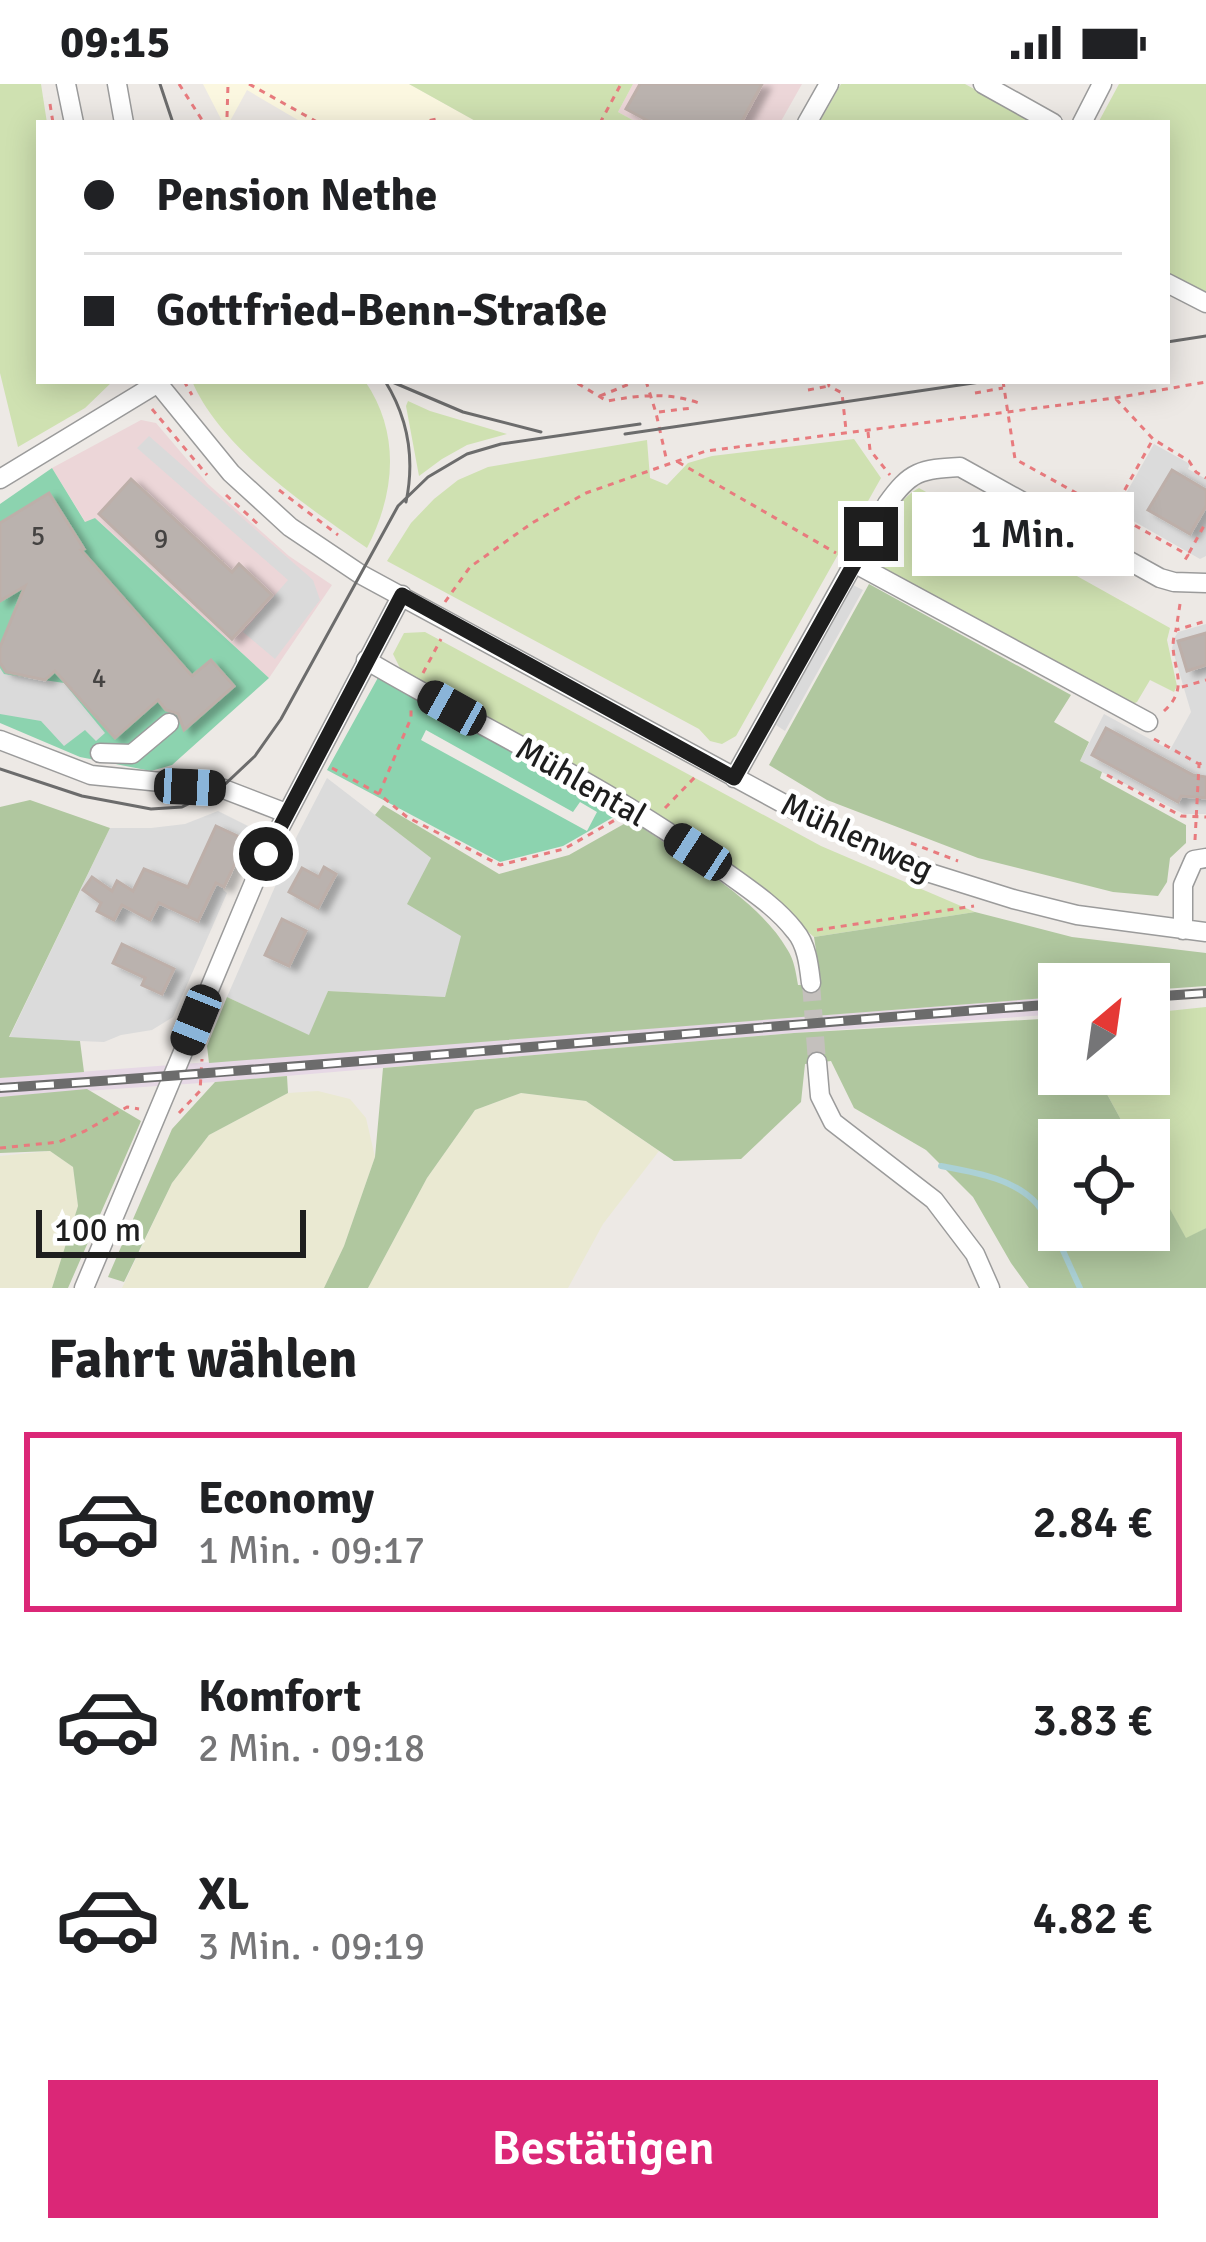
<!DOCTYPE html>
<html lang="de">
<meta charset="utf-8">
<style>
body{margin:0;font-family:Signika,sans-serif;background:#f6f6f6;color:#202124;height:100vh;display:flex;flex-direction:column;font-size:45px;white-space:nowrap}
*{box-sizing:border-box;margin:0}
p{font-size:39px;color:#757577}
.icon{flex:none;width:66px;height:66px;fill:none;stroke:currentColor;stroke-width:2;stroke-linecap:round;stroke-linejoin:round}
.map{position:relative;height:1204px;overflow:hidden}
.details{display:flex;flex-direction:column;background:#fff;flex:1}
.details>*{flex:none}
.banner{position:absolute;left:36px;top:36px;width:1134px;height:264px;border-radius:0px;box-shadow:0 6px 30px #0003;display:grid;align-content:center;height:264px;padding:0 48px;background:#fff}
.needle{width:78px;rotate:29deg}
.fabs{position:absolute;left:1038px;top:879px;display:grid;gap:24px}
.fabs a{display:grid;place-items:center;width:132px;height:132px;border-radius:0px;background:#fff;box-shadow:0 6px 30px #0003;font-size:60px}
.scale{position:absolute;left:36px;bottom:30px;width:270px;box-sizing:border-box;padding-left:12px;border:6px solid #1e1e1e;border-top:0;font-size:33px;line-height:42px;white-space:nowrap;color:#1e1e1e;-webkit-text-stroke:9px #fff;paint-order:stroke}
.end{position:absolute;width:54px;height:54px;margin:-27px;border:15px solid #1e1e1e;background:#fff;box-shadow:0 0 0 6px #fff}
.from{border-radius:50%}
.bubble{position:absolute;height:84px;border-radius:0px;background:#fff;box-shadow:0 6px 30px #0003;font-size:39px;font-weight:600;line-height:84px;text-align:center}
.car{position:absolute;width:36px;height:72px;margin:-36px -18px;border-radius:15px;box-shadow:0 0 9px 3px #0007;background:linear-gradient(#222 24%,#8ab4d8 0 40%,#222 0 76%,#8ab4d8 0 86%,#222 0)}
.banner b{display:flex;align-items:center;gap:42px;height:114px;font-size:45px}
.banner b+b{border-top:3px solid #e0e0e0}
.banner i{width:30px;height:30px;background:#202124}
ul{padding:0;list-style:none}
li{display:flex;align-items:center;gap:36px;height:180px;margin:0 24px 18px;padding:0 24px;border:6px solid transparent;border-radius:0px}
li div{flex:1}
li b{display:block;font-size:45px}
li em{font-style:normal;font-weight:600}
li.active{border-color:#db2777}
li>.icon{width:108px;height:108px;stroke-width:1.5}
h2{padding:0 48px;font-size:54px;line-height:144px}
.cta{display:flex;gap:24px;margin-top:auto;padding:24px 48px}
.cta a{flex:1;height:138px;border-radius:0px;background:#db2777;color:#fff;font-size:48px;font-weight:600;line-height:138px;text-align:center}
.status{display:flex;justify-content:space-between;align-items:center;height:84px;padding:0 60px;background:#fff;direction:ltr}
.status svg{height:33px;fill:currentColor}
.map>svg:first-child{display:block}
</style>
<div class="status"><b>09:15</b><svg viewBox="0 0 49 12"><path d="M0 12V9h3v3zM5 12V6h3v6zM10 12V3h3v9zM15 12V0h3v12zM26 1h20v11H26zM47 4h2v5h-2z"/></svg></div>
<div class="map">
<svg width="1206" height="1204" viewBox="0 0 1206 1204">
<defs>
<filter id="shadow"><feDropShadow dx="8" dy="4.5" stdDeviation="3" flood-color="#0004"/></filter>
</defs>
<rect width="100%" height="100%" fill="#ede9e5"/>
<path fill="#dbdbdb" d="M1154,360L1190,380L1188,385L1206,395V472L1200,475L1116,427Z
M1206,540V730H1184L1080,677L1104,630L1170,666L1191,628L1172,564L1175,553L1178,548Z
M327,694L431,774L462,852L445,913L328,907L310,952L227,913L297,752Z
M218,727L252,744L223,806L227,809L173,933L152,946L121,951L104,958L9,954L110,744H151L185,740Z"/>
<path fill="#ecd6d8" d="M633,0H802L780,39H638L618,28Z
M141,336L156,339L208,400L289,472L332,501L269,594L95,434L86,439L52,384Z"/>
<path fill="#e6d8e5" d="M1059,913V930L794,949L215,998L0,1013V994Z"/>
<path fill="#fbf7e0" d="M203,0H409L479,39H303L247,6L229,39H223Z"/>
<path fill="#eae9d2" d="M318,1007L350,1015L366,1034L375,1073L344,1162L324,1204H122L172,1099L209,1051L288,1009Z
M521,1009L586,1017L659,1067L603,1140L568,1204H368L427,1094L475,1026Z
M50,1067L73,1083L78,1122L52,1204H0V1072Z"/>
<path fill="#cfe1b1" d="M0,0H41L47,39H39V297H113L85,324L18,363L0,289Z
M409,0H633L618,28L638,39H479Z
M841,0H965L1036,39H819Z
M1119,0H1206V210L1167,190V39H1098Z
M192,297H365C401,350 395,410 367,464C309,424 220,364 192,297Z
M408,317L430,327L507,350L467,361L442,375L419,392L406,322Z
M854,355L881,394L736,652L722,660L710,657L699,645L387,477L411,439L434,415L458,396L488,383L647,356L650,394L667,401L688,379L712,372Z
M919,404L1170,544L1167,556L1177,602L1174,608L1150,596L1137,618L1128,622L879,484L872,467C885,445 896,416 919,404Z
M425,548L821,762L975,828L814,853L755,803L404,592L393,570L404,549Z
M1206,923V1144L1186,1155L1149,1087V1056H1132L1096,990H1149V929Z"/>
<path fill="#b0c79f" d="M869,500L1071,611L1054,638L1089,658L1080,677L1102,688L1100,694L1186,741V759L1170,774L1167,798L1158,812L1113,808L978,774L827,716L769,681Z
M30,716L110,744L9,953L80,957L84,988L0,994V723Z
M383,721L499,790L569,771L631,736C678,769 759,815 787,865C794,875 796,889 798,901H821L814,853L975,828L1072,853L1206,869V902L1149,906V900H1059V913L209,979L207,962L227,913L309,951L328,907L445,913L461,852L407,820L431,774L375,731Z
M1059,934V990H1096L1132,1056H1059V1146H1149V1087L1186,1154L1206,1144V1204H1029L1011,1179L973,1113L926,1066L854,1024L831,977L805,980L801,1018L741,1075L674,1077L586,1017L521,1009L475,1026L427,1094L368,1204H324L344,1162L375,1073L383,984L794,949Z
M287,992L288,1009L209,1051L172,1099L124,1198L108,1193L172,1045L215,998Z
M87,1005L141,1037L68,1204H52L78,1122L73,1083L50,1067L0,1069V1013Z"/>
<path fill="#8cd3af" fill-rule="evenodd" d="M52,384L85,438L95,434L269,594L172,681L151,687L80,673L0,639V420Z
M380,590L624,727L563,762L500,778L327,686ZM426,646L573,728L580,718L597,728L587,747L421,656Z"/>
<path fill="#dadada" d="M149,352L313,496L320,516L275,575L243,548L288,496L137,364Z
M853,501L863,506L785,647L776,641Z
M0,584L4,590L64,599L105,649L96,657L85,646L64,662L41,637L0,630Z"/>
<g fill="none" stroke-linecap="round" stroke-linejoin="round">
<path stroke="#abd1d6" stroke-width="6" d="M941,1082C973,1088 1014,1094 1037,1120C1052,1138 1069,1181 1080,1204"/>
</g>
<path fill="#bab2ae" stroke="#bdafa9" stroke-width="3" filter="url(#shadow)" d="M640,0H762L741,39H652L626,25Z
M1172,386L1206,406V422L1190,450L1148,426Z
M131,395L232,488L239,480L272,511L232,555L99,430Z
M49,409L84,465L81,466L192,592L211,576L234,602L184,646L178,630L166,626L158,616L115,654L55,587L45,596L6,588L0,579V563L25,502L0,517V439Z
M1206,549V581L1187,587L1178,557Z
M1106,644L1193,691L1206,693V714L1181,712L1178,718L1092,671Z
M216,742L246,756L224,803L216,799L198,837L159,819L150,836L122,821L114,836L97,827L101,819L83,806L92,793L112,807L117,797L133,807L144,785L188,803Z
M324,783L336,790L318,824L289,808L302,784L319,793Z
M282,835L306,847L289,882L265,871Z
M122,860L174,885L162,910L142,901L145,894L113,879Z"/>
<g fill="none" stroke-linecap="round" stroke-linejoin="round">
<path stroke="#c4c0bd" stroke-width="18" stroke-dasharray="18 9" stroke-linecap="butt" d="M811,899L817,978"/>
<g stroke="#9b9b9b" stroke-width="21">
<path id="minor" d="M66,0L74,39
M117,0L124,39
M983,0L1053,39
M807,39L829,0
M1082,39L1102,0
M1167,199L1206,219
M156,297L231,389L290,443L360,490L821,740L930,789L1013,815L1077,831L1206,848
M0,395L158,299
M854,479L1148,638
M366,576C483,645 608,702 717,782C743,801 775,821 795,847C807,861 809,882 811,899
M0,656L91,691L221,704L286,729
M100,669L132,670L169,639
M734,694L887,420C910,387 921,385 960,383L1160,494L1174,498L1206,499
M1183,846V801L1194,776L1206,774
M817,978L820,1012L833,1038L934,1116L975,1170L990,1204
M84,1204L266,770L402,511"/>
</g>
<path stroke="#e87b7e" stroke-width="3" stroke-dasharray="6 6" stroke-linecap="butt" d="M179,0L204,39
M249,0L319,39
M50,20L53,39
M227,33L228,0
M418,39L436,35L443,39
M600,39L621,0
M184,297L192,311
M566,297L577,299L607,317C641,311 666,308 699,319
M646,297L656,329L667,378
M828,297L829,302L842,309L846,346
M1003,297L1015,375L1188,471L1183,479
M808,306L829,302
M975,309L1003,304
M600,312L637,297
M1116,315L1153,355L1189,377L1196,388L1206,394
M152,325L207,391
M659,328L692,324
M868,348L870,366L890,391
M678,378L836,469
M279,406L338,451
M226,411L259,441
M1113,427L1152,357
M1189,469L1206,438
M445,518L470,483L532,439L586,409L706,367L1115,314L1206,298
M1180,520L1176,546L1206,537
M423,589L441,555
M1182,603L1206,596
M1164,627C1195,599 1164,577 1176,546
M1154,655L1199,680L1206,678
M332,684L379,710L407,733L500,781L564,765L615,736
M1107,691L1181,732L1206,733
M379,710L411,634V626
M665,724L696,692
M1195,756L1199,681
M911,759L958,777
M817,846L974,822
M179,1029L200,1007L202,975
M0,1064L59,1058L85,1047L127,1023L139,1025"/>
<use href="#minor" stroke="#fff" stroke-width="18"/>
<path stroke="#6c6c6c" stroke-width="3" d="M160,0L173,39
M1167,258L1206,252
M385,297C408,334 415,375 406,418
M390,297L463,328L541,348
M625,350L987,297
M0,685L82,712L151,725L182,723L221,704L255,672L281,635L398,422L428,393L467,370L501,360L640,340"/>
<g stroke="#6c6c6c" stroke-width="10">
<path id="rail" d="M1149,913L1206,909
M0,1004C353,981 706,946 1059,920"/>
</g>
<use href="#rail" stroke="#fff" stroke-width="6" stroke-dasharray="18" stroke-linecap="butt"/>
</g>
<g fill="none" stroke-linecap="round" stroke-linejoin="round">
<path stroke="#1e1e1e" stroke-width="15" d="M266,770L402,511L734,694L871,450"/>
</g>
<g text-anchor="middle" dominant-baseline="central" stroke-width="9" stroke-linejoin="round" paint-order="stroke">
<g font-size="27" fill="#454342">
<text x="38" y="452">5</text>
<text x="161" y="455">9</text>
<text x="99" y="594">4</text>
</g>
<g font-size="33" fill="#1e1e1e" stroke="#fff">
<text transform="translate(581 698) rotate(30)">Mühlental</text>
<text transform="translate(857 753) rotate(25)">Mühlenweg</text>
</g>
</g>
</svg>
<div class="fabs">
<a><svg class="needle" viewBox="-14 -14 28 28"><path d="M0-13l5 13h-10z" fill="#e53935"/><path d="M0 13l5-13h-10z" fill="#757577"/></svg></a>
<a><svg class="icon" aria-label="locate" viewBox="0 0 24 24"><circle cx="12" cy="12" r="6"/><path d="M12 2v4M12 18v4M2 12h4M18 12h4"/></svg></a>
</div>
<div class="scale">100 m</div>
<i class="end from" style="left:266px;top:770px"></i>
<i class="end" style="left:871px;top:450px"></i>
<div class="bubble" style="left:912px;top:408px;width:222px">1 Min.</div>
<i class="car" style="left:452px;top:624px;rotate:299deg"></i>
<i class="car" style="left:190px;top:703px;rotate:93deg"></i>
<i class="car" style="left:698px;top:768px;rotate:303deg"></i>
<i class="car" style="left:196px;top:936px;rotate:202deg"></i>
<div class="banner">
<b><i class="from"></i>Pension Nethe</b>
<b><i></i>Gottfried-Benn-Straße</b>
</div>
</div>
<section class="details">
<h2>Fahrt wählen</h2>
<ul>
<li class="active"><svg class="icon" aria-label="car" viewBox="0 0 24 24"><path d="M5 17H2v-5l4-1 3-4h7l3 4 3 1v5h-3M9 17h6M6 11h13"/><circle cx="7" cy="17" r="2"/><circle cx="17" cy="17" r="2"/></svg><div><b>Economy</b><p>1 Min. · 09:17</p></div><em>2.84 €</em></li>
<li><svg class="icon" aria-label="car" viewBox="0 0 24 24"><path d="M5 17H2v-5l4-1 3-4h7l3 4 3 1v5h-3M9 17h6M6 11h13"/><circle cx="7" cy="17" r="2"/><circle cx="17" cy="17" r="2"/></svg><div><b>Komfort</b><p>2 Min. · 09:18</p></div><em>3.83 €</em></li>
<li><svg class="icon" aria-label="car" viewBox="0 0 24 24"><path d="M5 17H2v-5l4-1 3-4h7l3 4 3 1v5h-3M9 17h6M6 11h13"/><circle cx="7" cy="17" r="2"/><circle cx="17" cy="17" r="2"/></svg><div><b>XL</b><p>3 Min. · 09:19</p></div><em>4.82 €</em></li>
</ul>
<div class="cta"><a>Bestätigen</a></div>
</section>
